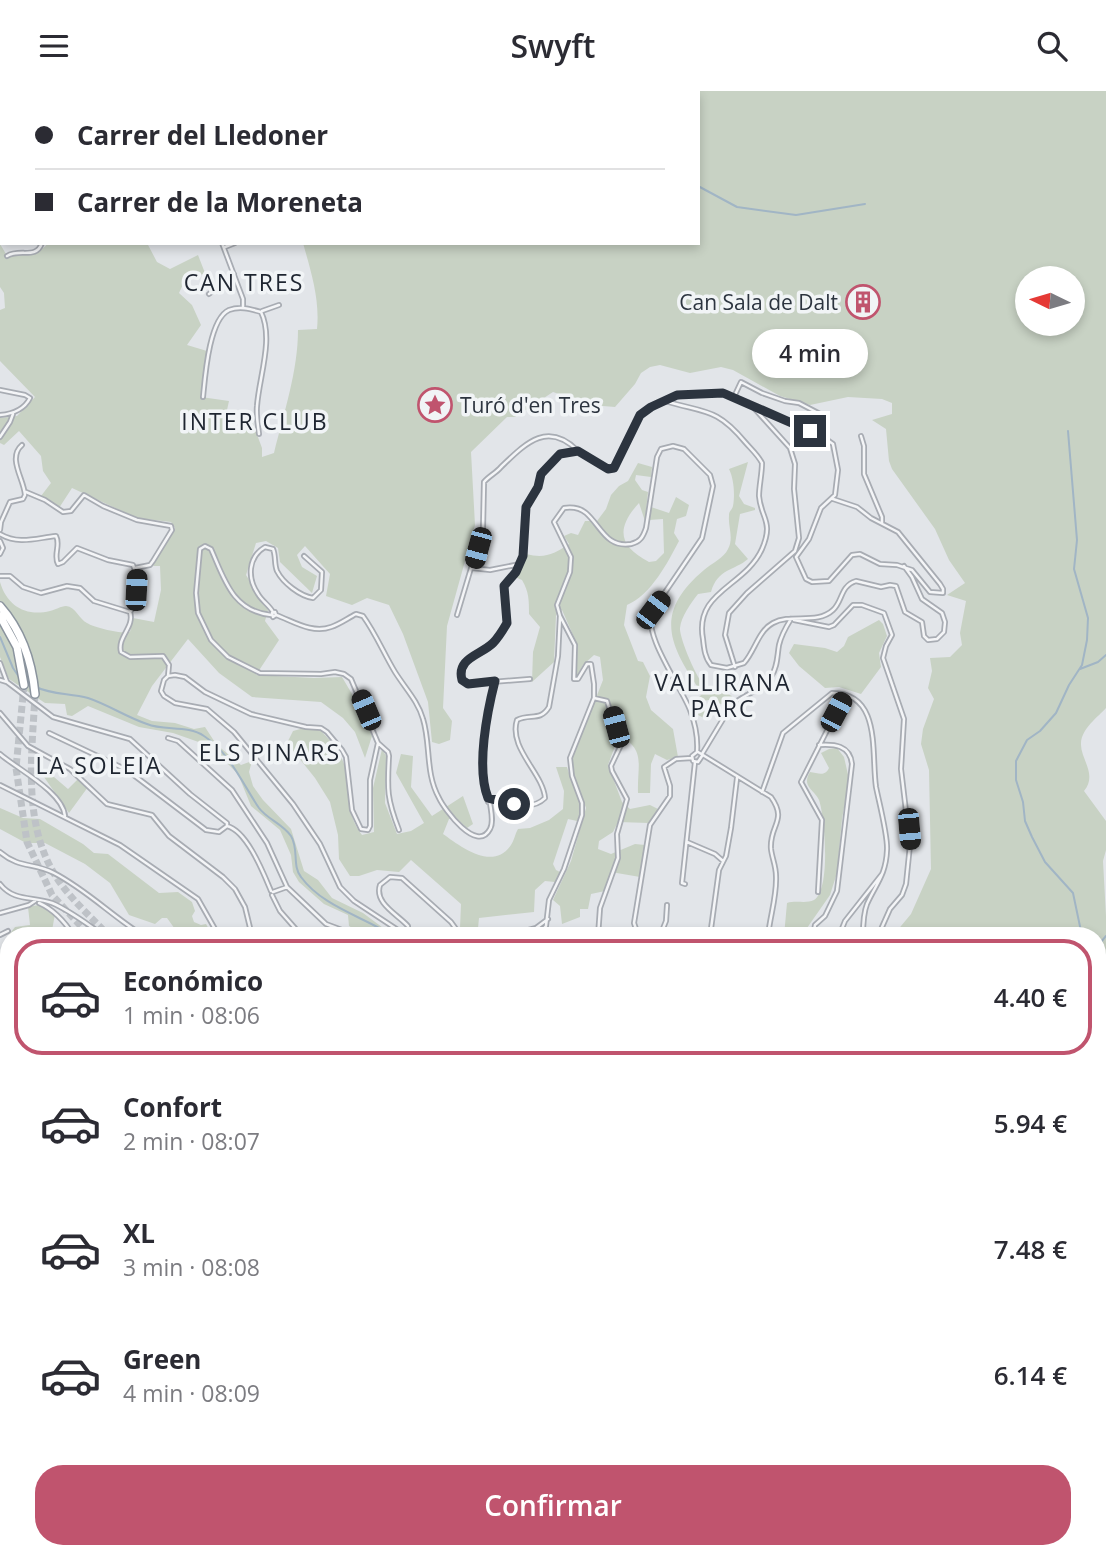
<!DOCTYPE html>
<html lang="es">
<meta charset="utf-8">
<style>
body{margin:0;font-family:"Open Sans",sans-serif;background:#f7f7f7;color:#2b2b33;height:100vh;display:flex;flex-direction:column;font-size:26px;white-space:nowrap}
*{box-sizing:border-box;margin:0}
p{font-size:23px;color:#7c7c81}
.icon{flex:none;width:38px;height:38px;fill:none;stroke:currentColor;stroke-width:2;stroke-linecap:round;stroke-linejoin:round}
.map{position:relative;flex:1;overflow:hidden}
.sheet{position:absolute;left:0px;top:836px;width:1106px;height:632px;display:flex;flex-direction:column;background:#fff;border-radius:28px 28px 0 0;box-shadow:0 4px 10px #0003}
.sheet>*{flex:none}
.banner{position:absolute;left:0px;top:0px;width:700px;height:154px;box-shadow:0 4px 10px #0003;display:grid;align-content:center;height:154px;padding:0 35px;background:#fff}
.needle{width:46px;rotate:275deg}
.fabs{position:absolute;left:1015px;top:175px;display:grid;gap:14px}
.fabs a{display:grid;place-items:center;width:70px;height:70px;border-radius:50%;background:#fff;box-shadow:0 4px 10px #0003;font-size:35px}
.end{position:absolute;width:32px;height:32px;margin:-16px;border:9px solid #2c343f;background:#fff;box-shadow:0 0 0 4px #fff}
.from{border-radius:50%}
.bubble{position:absolute;height:49px;border-radius:24px;background:#fff;box-shadow:0 4px 10px #0003;font-size:23px;font-weight:600;line-height:49px;text-align:center}
.car{position:absolute;width:21px;height:42px;margin:-21px -10px;border-radius:9px;box-shadow:0 0 5px 2px #0007;background:linear-gradient(#222 24%,#8ab4d8 0 40%,#222 0 76%,#8ab4d8 0 86%,#222 0)}
.banner b{display:flex;align-items:center;gap:24px;height:66px;font-size:26px}
.banner b+b{border-top:2px solid #e1e1e2}
.banner i{width:18px;height:18px;background:#2b2b33}
ul{padding:12px 0 0;list-style:none}
li{display:flex;align-items:center;gap:21px;height:116px;margin:0 14px 10px;padding:0 21px;border:4px solid transparent;border-radius:28px}
li div{flex:1}
li b{display:block;font-size:26px}
li em{font-style:normal;font-weight:600}
li.selected{border-color:#c0546e}
li>.icon{width:63px;height:63px;stroke-width:1.5}
.action{display:flex;gap:14px;margin-top:auto;padding:14px 35px}
.action a{flex:1;height:80px;border-radius:28px;background:#c0546e;color:#fff;font-size:28px;font-weight:600;line-height:80px;text-align:center}
header{display:flex;justify-content:space-between;align-items:center;height:91px;padding:0 35px;background:#fff;font-size:32px;font-weight:600}
.map>svg:first-child{display:block}
</style>
<header><svg class="icon" aria-label="menu" viewBox="0 0 24 24"><path d="M4 6h16M4 12h16M4 18h16"/></svg>Swyft<svg class="icon" aria-label="search" viewBox="0 0 24 24"><circle cx="10" cy="10" r="6"/><path d="M15 15l6 6"/></svg></header>
<div class="map">
<svg width="1106" height="1467" viewBox="0 0 1106 1467">
<rect width="100%" height="100%" fill="#e2e5e9"/>
<path fill="#c8d2c4" fill-rule="evenodd" d="M68,0H1106V617C1098,626 1082,637 1081,652C1080,668 1098,683 1084,700L1106,730V759L1103,770L1106,825V1023L1101,1051L1106,1058V1249L1103,1258L1097,1264V845H884L896,841L911,823L931,778L929,679L921,653L923,638L934,608L928,597L932,580L930,567L950,566L962,554L960,542L966,510L947,504L965,492L949,469L935,438L892,378L889,370L886,338L872,329L892,323V312L882,308L848,306L810,314L780,305L733,279L721,276L690,282L660,274L650,276L641,282L635,293L615,316L591,314L553,301L515,326H507L471,361L475,434L447,535L443,617L452,630L450,649L439,653L432,651L428,611L403,543L389,514L367,507L352,514L326,505L330,483L305,455L297,464L302,476L317,485L312,502L280,471L278,457L266,450L256,452L246,484L268,519L265,530L279,549L256,584L314,587L342,586L359,615L372,645L365,667L355,641L343,627L321,611L252,606L219,582L188,548L152,595L137,624L152,630L175,632L194,638L205,636L216,653L241,674L252,670L249,681L253,695L263,709L291,738L304,780L318,789L332,807L363,822L394,845H365L349,835L348,824L324,813L299,791L293,781L291,764L280,739L251,715L238,683L210,655L173,642L139,636L88,615L72,625L67,624L65,613L45,612L9,588L0,566V491C7,515 26,526 50,520C55,519 61,515 66,515C76,516 79,528 87,532C95,537 121,543 130,541L133,527L154,531L161,499L160,475H153L175,437L171,431L137,427L72,397L59,417L41,405L51,392L43,380L41,365L19,340L4,354L0,352V327L17,325L35,306L0,270V219L5,217L4,202L0,196V153L6,163C22,164 37,167 48,152H147L157,171L170,178L198,164L205,182L184,191L179,202L192,214L201,234L187,254L207,260L201,306L229,310L227,319L249,322L262,357V366L274,362C284,321 298,280 298,239L317,238C320,208 311,181 303,152H698V2ZM1027,187H1073V233H1027Z
M748,371L739,405L744,413L755,417V419L740,423L735,453L748,468C734,480 718,477 711,501L698,503C691,512 681,526 680,537C679,546 697,590 706,596C714,601 723,600 732,605L724,614L709,609L703,610L701,614L705,621L704,627L698,624L695,610L702,603L701,601C669,554 653,522 704,479C712,472 724,467 728,458C734,447 728,436 729,425C729,419 731,421 733,415C735,404 734,388 729,378Z
M638,372L652,376L651,386L636,384L635,389L642,399L648,401L645,430L639,412C616,437 618,455 649,471L656,470L664,462L663,428L649,429L651,416L669,422L676,406L689,414L686,425L677,428L674,442L679,450C668,471 651,504 627,514L624,534L638,570L643,571L650,585L646,606L651,619L673,638L678,666L667,669L655,663L651,673L650,702H638C637,672 647,658 616,643L615,655L608,674L622,711L630,718L650,714L658,718L649,732L618,731L613,741L599,750L598,758L611,763L635,753L645,754L640,786L611,781L605,800L591,803L588,818H580V826L562,833L560,815L553,809L571,770L586,717L573,681L572,668L603,589L600,566L594,564L583,574L577,585V553L562,519L556,524L554,571L532,591L533,561L540,536L529,523C529,509 529,501 522,489L515,486L523,474L526,463C545,468 554,463 569,453L564,445L571,442L578,444L585,430H597L606,418L611,404L619,395L628,390Z
M879,529L883,533L887,545L879,562L881,576L861,603L839,596L825,597L799,575L789,562L794,553L825,557L837,561L844,555L848,546Z
M304,637L320,639C332,651 343,663 346,681C350,706 346,723 362,744L374,741L373,697L382,658L386,665L385,712L397,743L411,740L424,732L396,682L401,663L413,665L411,696L432,725L463,705L473,733L467,737L457,728H449L443,743C460,755 493,781 511,754C514,750 515,743 518,738L530,737L549,729L563,718L564,700L556,676H567C572,693 586,713 577,730L568,728L553,773L556,779L560,781L555,791L545,790L535,799L534,821L479,827L478,837L469,845H463L460,837L461,813L411,769L399,781L377,779L359,785H350L339,768L338,744L330,711L315,687L287,652L293,640Z
M837,657L844,666L849,688L842,728L837,782L830,804L807,837L809,845H784L787,812C796,809 806,813 814,809C831,799 825,726 819,709C816,702 808,698 807,691C807,686 808,685 810,681C818,682 825,686 829,677L821,662L829,658Z
M47,680L68,698L79,687L88,696L69,722L44,686Z
M0,717L23,727L40,728L83,753L94,762L108,763L159,802L178,801L192,811L195,820L192,825L194,831L201,834L206,833L213,845H180L167,827H162L155,833L129,824L110,792L85,773L45,752H26L0,738Z
M38,814L55,823L51,845H8L15,836L30,834L28,816Z
M1097,1266L1106,1278V1467H238L235,1460H1097Z
M9,1352V1460H160L162,1467H0V1362Z"/>
<g fill="none" stroke-linecap="round" stroke-linejoin="round">
<path stroke="#a1b5c5" stroke-width="2" d="M602,0V2
M493,2V0
M698,95L737,116L796,124L865,113
M1068,340L1077,449L1074,478L1088,527L1087,549L1082,574L1069,594L1056,622L1040,640L1027,649L1016,670V689L1023,711L1025,730L1032,746L1045,771L1073,802L1082,845
M0,546L13,577L19,586
M1080,578L1098,571L1106,564
M36,596C52,604 70,602 88,607C109,614 126,626 147,633C164,640 188,634 204,645C230,662 242,692 259,717C267,728 283,733 291,745C299,758 292,775 301,786C320,812 354,823 381,838L388,845
M1097,856L1106,845
M1097,894L1106,893
M1097,1068H1106
M198,1460L205,1467"/>
<path stroke="#bec2c7" stroke-width="7" stroke-dasharray="7 3.5" stroke-linecap="butt" d="M24,594L16,677L27,751L52,804L90,845
M35,603C32,666 21,738 61,793C75,812 93,828 109,845"/>
<g stroke="#a8acb3" stroke-width="6">
<path id="minor" d="M33,0L34,2
M65,0L66,2
M0,40L2,41
M0,112L2,113
M222,152L243,208V216
M225,156L235,152
M7,165C20,157 36,169 42,152
M209,203L234,183
M262,220L279,214
M0,299L25,304L30,307C24,319 12,323 0,324
M203,306C205,286 209,228 229,219C240,215 250,218 261,221C274,248 259,286 257,315C256,324 258,334 259,343
M734,306L741,291L762,302L785,310L799,312L820,323
M665,310L686,303L723,302L823,346L833,353L838,379L835,404L821,417L809,448L796,466L806,488L812,491L829,490L852,464L860,463L880,473L897,474L912,479L930,501L943,502V498L940,493L898,441L871,427L857,416L833,408
M861,345L864,355V383L882,426V432
M0,346L10,331L13,323
M26,401L45,409L63,421L71,420L84,404L103,415L137,429L171,435L172,439L153,470L150,474L135,477
M0,439L1,431L10,411L23,408L25,404C24,388 7,367 22,354
M0,443C19,454 36,447 56,445C61,454 53,464 58,473L63,471L77,457L108,469L133,474L137,485L133,517L130,521L94,510L80,497L67,495L41,502L23,496L10,485H0
M0,450L3,457L0,463
M472,477L490,479L520,473
M130,521C135,536 117,546 121,561L130,566L163,565L169,574L168,585
M273,521C269,514 262,510 258,503C247,487 248,466 265,456L273,458C276,465 274,473 277,480C283,492 300,505 313,507L321,499L322,481L304,465
M275,521L276,524L273,526L272,522Z
M271,524C232,520 224,487 211,458L205,455L200,458L196,502L198,522L211,549L228,566L260,582L321,583L335,581L344,583L351,588L378,652L370,689V735L368,739L361,738L352,719L346,666L342,659L327,641L321,637L306,636L251,623L205,601L185,586L175,584L168,585L164,589L161,600L164,605L175,612L207,618L234,641L293,713L320,753L340,796L354,810L404,843
M276,524C293,530 312,543 331,536C340,533 348,527 356,523L363,525C376,543 384,563 395,581C405,597 418,610 423,628C431,654 425,682 439,707C444,718 477,763 490,738C494,731 491,720 490,712
M457,524L483,437L484,391C489,385 496,382 501,376C525,353 547,329 578,360
M794,529L829,536L834,534L853,514H862L884,522L892,544L886,555L883,567L904,628L901,678L910,754L906,793L902,804L890,818L878,845
M0,572L7,591
M735,576L725,544L729,522L747,502L795,460L799,447L794,398L795,373L790,357L753,316
M530,588L468,593L462,589C456,567 481,564 493,552C499,546 503,539 507,532L504,495L515,481L523,465L526,416L538,396L541,383L560,363L578,360L608,378L614,377L640,324L665,310C704,322 716,316 745,351C751,358 758,364 762,372C762,383 759,395 759,405C761,428 774,430 762,458C745,496 694,500 703,548C704,558 705,567 711,574L727,577L744,572C755,560 758,540 773,532C791,522 817,534 833,519C843,510 840,495 856,490L881,496L890,494L896,495L905,521L922,531L924,545L928,549L937,548L944,541L945,531L942,522L922,508L912,486L904,475
M0,589L7,591L53,626L130,648L190,703L227,732V735C247,740 263,781 271,800
M594,607L607,610L621,654L611,675L612,680L627,708L617,743L618,767L600,817L598,845
M0,622L28,655L70,678L107,713L152,724L169,745L223,786L235,798L245,816L252,845
M49,642L127,679L206,739L219,741L227,735
M168,647L178,650L232,699L267,752L287,796L326,833L358,845
M378,652L388,661L389,665C387,699 387,708 399,739
M697,661L692,665L693,670L698,671L702,665
M698,661L771,706C788,730 769,734 771,758C772,767 776,775 776,785C777,805 770,825 768,845
M0,663C17,678 63,701 65,725
M702,663L731,615C743,603 762,600 771,586C778,575 777,565 779,554C781,545 786,536 791,528
M0,694L120,754L198,808L219,845
M762,701L783,642L832,602C882,602 871,662 876,696C879,711 888,745 887,759C886,784 876,793 867,813C863,823 863,835 863,845
M488,707C476,677 487,621 495,590
M491,707L492,710L488,711L487,708Z
M492,709C510,712 531,721 545,707C543,682 508,657 517,629C530,622 540,631 549,616L558,565L560,525
M687,751L715,763L723,770
M0,761C20,778 32,771 54,782C87,799 113,826 144,845
M0,793C14,811 33,805 52,812C71,820 88,834 105,845
M685,793L682,792L695,671
M273,801L287,796
M818,801L822,729L801,691L845,604
M272,804L280,820L302,845
M39,812C55,819 65,831 74,845
M0,822L29,814L35,810
M408,841V835C397,823 374,812 380,794L390,786L402,787L451,831L461,845
M0,844L8,840
M404,845L408,841L413,845
M506,845L536,837L548,828
M537,845L546,835L549,809L564,778L582,724V712L572,685L570,667L594,607V593L591,573H587L578,588H574L575,554L560,525L557,514L570,481L571,466L554,431L564,417C571,416 580,417 586,422C601,435 606,457 631,453C640,451 643,446 646,437L657,366L661,358L673,355L684,358L710,384L713,395L702,447L653,519C641,542 681,595 690,619C695,632 698,647 697,661
M658,845L637,841L634,832L650,734L670,705V695L664,676L676,668L692,667
M660,845L666,830L667,814
M710,845L719,779L726,765L731,737L737,687
M813,845L815,834L825,825L837,800L852,673C850,654 834,653 819,654
M839,845L845,830L882,783
M0,873L9,865
M0,896H9
M0,916L9,919
M0,948L9,943
M0,957L9,958
M0,1050L9,1038
M0,1059L9,1055
M0,1091L9,1084
M7,1142L9,1140
M0,1221L9,1223
M0,1228L3,1222
M0,1248L9,1253
M0,1280L9,1288
M1097,1293L1106,1292
M0,1309L9,1306
M0,1318L2,1309"/>
</g>
<g stroke="#a8acb3" stroke-width="7">
<path id="tertiary" d="M0,1017L9,1019
M175,1460L180,1467"/>
</g>
<g stroke="#8b949e" stroke-width="10">
<path id="motorway" d="M0,515C22,540 32,571 35,603
M0,525L17,556L24,594
M218,1460L220,1467
M225,1460L227,1467"/>
</g>
<use href="#minor" stroke="#f4f5f7" stroke-width="2.5"/>
<use href="#tertiary" stroke="#f4f5f7" stroke-width="3.5"/>
<use href="#motorway" stroke="#fff" stroke-width="7"/>
</g>
<g fill="none" stroke-linecap="round" stroke-linejoin="round">
<path stroke="#2c343f" stroke-width="9" d="M514,713L488,707C476,677 487,621 495,590L468,593L462,589C456,567 481,564 493,552C499,546 503,539 507,532L504,495L516,481L523,465L526,416L538,396L541,383L560,363L578,360L608,378L614,377L640,324L651,316L677,304L723,302L810,340"/>
</g>
<defs>
<g id="building-ring" transform="scale(1.75)"><circle r="9.5" fill="#f1f4f6" stroke="#c0546e" stroke-width="1.5"/><path d="M-4-6H4V6H1V3H-1V6H-4ZM-2.5-4.3h1.7v1.8h-1.7ZM.8-4.3h1.7v1.8H.8ZM-2.5-1h1.7V.8h-1.7ZM.8-1h1.7V.8H.8Z" fill="#c0546e"/></g>
<g id="sight-ring" transform="scale(1.75)"><circle r="9.5" fill="#f1f4f6" stroke="#c0546e" stroke-width="1.5"/><path d="M0-6L1.8-2.2L6-1.7L2.9 1.2L3.7 5.4L0 3.3L-3.7 5.4L-2.9 1.2L-6-1.7L-1.8-2.2Z" fill="#c0546e"/></g>
</defs>
<g fill-rule="evenodd">
<use href="#building-ring" x="863" y="211"/>
<use href="#sight-ring" x="435" y="314"/>
</g>
<g text-anchor="middle" dominant-baseline="central" stroke-width="7" stroke-linejoin="round" paint-order="stroke">
<g font-size="21" fill="#2c343f" stroke="#f1f4f6" text-anchor="end">
<text x="838" y="211">Can Sala de Dalt</text>
<text x="460" y="314" text-anchor="start">Turó d'en Tres</text>
</g>
<g font-size="23" letter-spacing="2" fill="#1e2530" stroke="#f1f4f6">
<text x="244" y="191">CAN TRES</text>
<text x="255" y="330">INTER CLUB</text>
<text x="723" y="591">VALLIRANA<tspan x="723" dy="26">PARC</tspan></text>
<text x="270" y="661">ELS PINARS</text>
<text x="99" y="674">LA SOLEIA</text>
</g>
</g>
</svg>
<div class="fabs">
<a><svg class="needle" viewBox="-14 -14 28 28"><path d="M0-13l5 13h-10z" fill="#e53935"/><path d="M0 13l5-13h-10z" fill="#7c7c81"/></svg></a>
</div>
<i class="end from" style="left:514px;top:713px"></i>
<i class="end" style="left:810px;top:340px"></i>
<div class="bubble" style="left:752px;top:238px;width:116px">4 min</div>
<i class="car" style="left:478px;top:457px;rotate:195deg"></i>
<i class="car" style="left:136px;top:499px;rotate:3deg"></i>
<i class="car" style="left:653px;top:519px;rotate:37deg"></i>
<i class="car" style="left:366px;top:619px;rotate:337deg"></i>
<i class="car" style="left:836px;top:621px;rotate:28deg"></i>
<i class="car" style="left:616px;top:636px;rotate:345deg"></i>
<i class="car" style="left:909px;top:738px;rotate:175deg"></i>
<div class="banner">
<b><i class="from"></i>Carrer del Lledoner</b>
<b><i></i>Carrer de la Moreneta</b>
</div>
<section class="sheet">
<ul>
<li class="selected"><svg class="icon" aria-label="car" viewBox="0 0 24 24"><path d="M5 17H2v-5l4-1 3-4h7l3 4 3 1v5h-3M9 17h6M6 11h13"/><circle cx="7" cy="17" r="2"/><circle cx="17" cy="17" r="2"/></svg><div><b>Económico</b><p>1 min · 08:06</p></div><em>4.40 €</em></li>
<li><svg class="icon" aria-label="car" viewBox="0 0 24 24"><path d="M5 17H2v-5l4-1 3-4h7l3 4 3 1v5h-3M9 17h6M6 11h13"/><circle cx="7" cy="17" r="2"/><circle cx="17" cy="17" r="2"/></svg><div><b>Confort</b><p>2 min · 08:07</p></div><em>5.94 €</em></li>
<li><svg class="icon" aria-label="car" viewBox="0 0 24 24"><path d="M5 17H2v-5l4-1 3-4h7l3 4 3 1v5h-3M9 17h6M6 11h13"/><circle cx="7" cy="17" r="2"/><circle cx="17" cy="17" r="2"/></svg><div><b>XL</b><p>3 min · 08:08</p></div><em>7.48 €</em></li>
<li><svg class="icon" aria-label="car" viewBox="0 0 24 24"><path d="M5 17H2v-5l4-1 3-4h7l3 4 3 1v5h-3M9 17h6M6 11h13"/><circle cx="7" cy="17" r="2"/><circle cx="17" cy="17" r="2"/></svg><div><b>Green</b><p>4 min · 08:09</p></div><em>6.14 €</em></li>
</ul>
<div class="action"><a>Confirmar</a></div>
</section>
</div>
